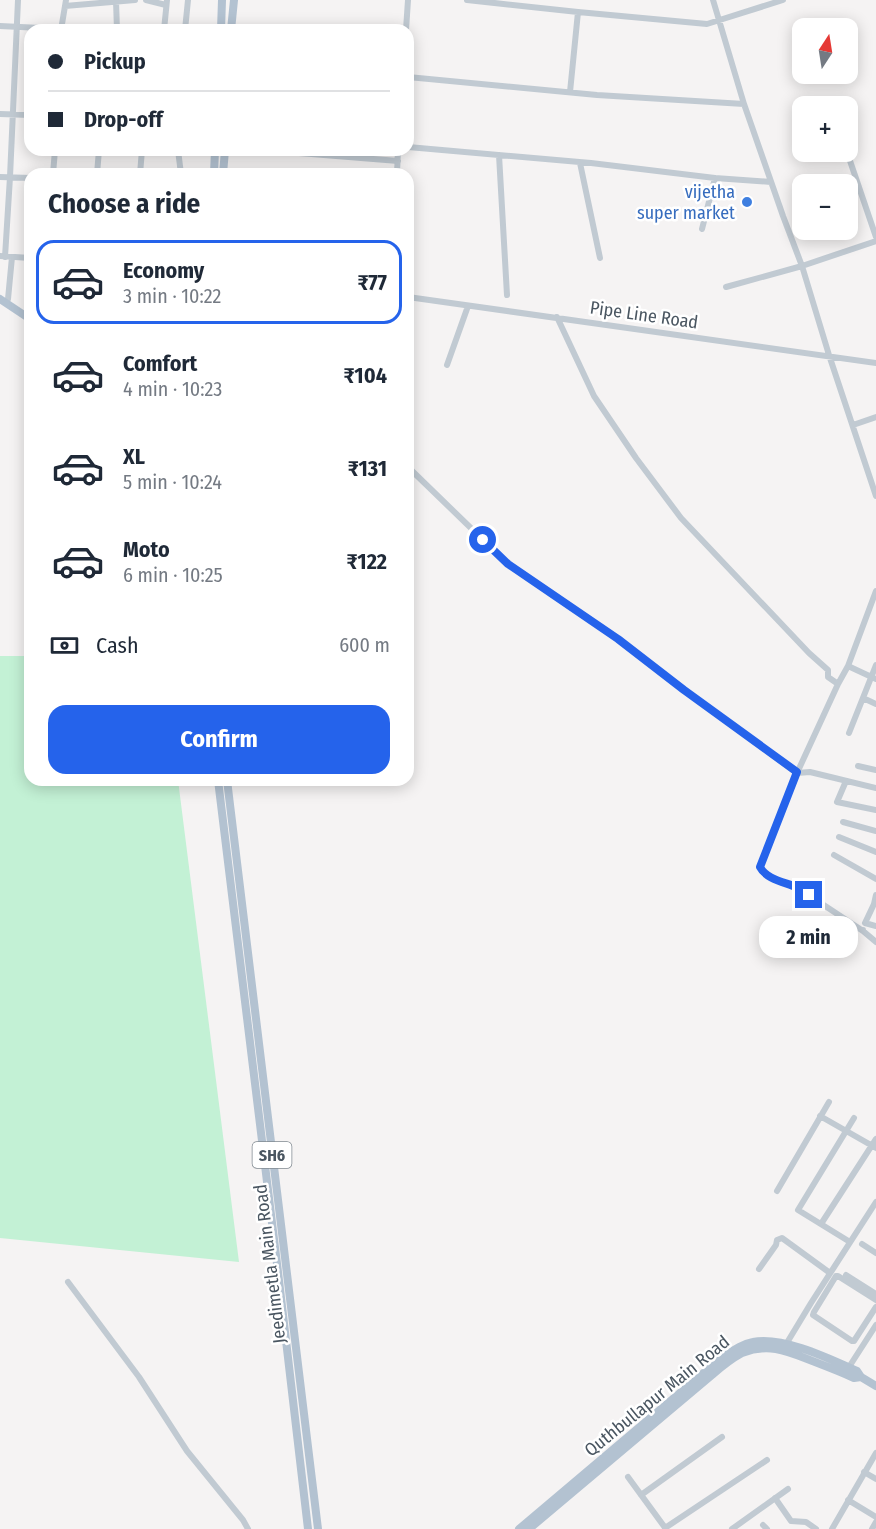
<!DOCTYPE html>
<meta charset="utf-8">
<style>
body{margin:0;font-family:"Fira Sans Condensed",sans-serif;background:#f2f2f3;color:#1f2937;height:100vh;display:flex;flex-direction:column;font-size:22px;white-space:nowrap}
*{box-sizing:border-box;margin:0}
p{font-size:20px;color:#747a83}
.icon{flex:none;width:33px;height:33px;fill:none;stroke:currentColor;stroke-width:2;stroke-linecap:round;stroke-linejoin:round}
.map{position:relative;flex:1;overflow:hidden}
.drawer{position:absolute;left:24px;top:168px;width:390px;height:618px;display:flex;flex-direction:column;background:#fff;border-radius:18px;box-shadow:0 3px 15px #0003}
.drawer>*{flex:none}
.top-card{position:absolute;left:24px;top:24px;width:390px;height:132px;border-radius:18px;box-shadow:0 3px 15px #0003;display:grid;align-content:center;height:132px;padding:0 24px;background:#fff}
.needle{width:39px;rotate:12deg}
.fabs{position:absolute;left:792px;top:18px;display:grid;gap:12px}
.fabs a{display:grid;place-items:center;width:66px;height:66px;border-radius:12px;background:#fff;box-shadow:0 3px 15px #0003;font-size:30px}
.end{position:absolute;width:27px;height:27px;margin:-14px;border:8px solid #2563eb;background:#fff;box-shadow:0 0 0 3px #fff}
.from{border-radius:50%}
.bubble{position:absolute;height:42px;border-radius:18px;background:#fff;box-shadow:0 3px 15px #0003;font-size:20px;font-weight:700;line-height:42px;text-align:center}
.top-card b{display:flex;align-items:center;gap:21px;height:57px;font-size:22px}
.top-card b+b{border-top:2px solid #e0e1e3}
.top-card i{width:15px;height:15px;background:#1f2937}
ul{padding:0;list-style:none}
li{display:flex;align-items:center;gap:18px;height:84px;margin:0 12px 9px;padding:0 12px;border:3px solid transparent;border-radius:18px}
li div{flex:1}
li b{display:block;font-size:22px}
li em{font-style:normal;font-weight:700}
li.active{border-color:#2563eb}
li>.icon{width:54px;height:54px;stroke-width:1.5}
h2{padding:0 24px;font-size:27px;line-height:72px}
.pay{display:flex;align-items:center;gap:15px;height:66px;padding:0 24px;font-size:22px}
.pay p{margin-inline-start:auto}
.action{display:flex;gap:12px;margin-top:auto;padding:12px 24px}
.action a{flex:1;height:69px;border-radius:18px;background:#2563eb;color:#fff;font-size:24px;font-weight:700;line-height:69px;text-align:center}
.map>svg:first-child{display:block}
</style>
<div class="map">
<svg width="876" height="1529" viewBox="0 0 876 1529">
<rect width="100%" height="100%" fill="#f5f3f3"/>
<path fill="#c3f1d5" d="M0,656H30V780H178L239,1262L0,1238Z"/>
<g fill="none" stroke-linecap="round" stroke-linejoin="round">
<path stroke="#c1cad2" stroke-width="6" d="M146,0L166,5
M467,0L578,12L707,24L783,0
M713,0L744,104L783,216L802,266L829,355L876,496
M116,1L117,30
M65,6L135,0
M0,26L61,29
M61,30L66,0
M164,30L167,0
M185,30L188,0
M406,30L408,0
M408,77L597,95L744,104
M570,92L578,12
M831,103L832,106
M0,114L30,115
M408,147L591,163L715,178L771,182
M178,150L181,174
M262,150L398,161
M847,152L876,237
M499,155L507,295
M580,163L600,258
M53,174L55,150
M97,174L99,150
M140,174L142,150
M397,174L398,150
M0,177L30,178
M702,229L715,178
M0,256L30,258
M5,257L10,177L18,0
M726,287L802,266L876,241
M408,297L876,363
M8,299L12,257
M557,317L594,396L636,458L681,518L809,653L828,670V677L838,684
M447,365L468,306
M853,425L876,417
M408,467L508,564L618,639L684,690L797,773L838,684L848,666L876,679
M848,666L876,591
M863,698L876,704
M849,733L876,665
M858,766L876,770
M846,781L837,802L876,810
M843,822L876,831
M839,837L876,852
M834,855L876,879
M876,895L874,904L865,923L876,926
M863,930V931L876,942
M863,931L798,888L775,879L763,872L760,867L797,773L810,772L876,788
M820,1116L876,1148
M777,1191L829,1102
M821,1224L876,1139
M850,1242L798,1210L854,1118
M862,1244L876,1253
M759,1269L776,1245L777,1240L782,1238L830,1273
M846,1275L876,1294
M68,1282L139,1377L187,1451L243,1520L248,1529
M876,1300L838,1276H836L814,1312L813,1315L852,1341H854L876,1307
M785,1346L811,1303L876,1202
M849,1367L876,1325
M864,1472L876,1479
M628,1477L666,1529
M641,1495L722,1437
M775,1498L791,1521L806,1522L816,1529
M848,1500L876,1517
M763,1525L767,1529
M665,1528L767,1460
M732,1529L788,1489
M832,1529L876,1453
M872,1529L876,1522"/>
<path stroke="#b3c2d1" stroke-width="8" d="M221,30L222,0
M231,30L234,0
M214,174L215,150
M223,174L225,150
M0,299L30,319
M218,780L278,1272L308,1529
M227,780L318,1529
M519,1529L720,1359C731,1352 741,1344 753,1342C783,1336 830,1359 857,1371L861,1377L876,1386
M529,1529L712,1375C721,1367 731,1359 742,1353C770,1342 789,1352 815,1362C828,1367 841,1372 854,1378L861,1377"/>
</g>
<g fill="none" stroke-linecap="round" stroke-linejoin="round">
<path stroke="#2563eb" stroke-width="8" d="M483,540L508,564L618,639L684,690L797,772L760,867C766,879 784,882 796,887C800,889 805,892 809,895"/>
</g>
<circle fill="#3f7fe0" stroke="#fff" stroke-width="2" cx="747" cy="202" r="6"/>
<g text-anchor="middle" dominant-baseline="central" stroke-width="5" stroke-linejoin="round" paint-order="stroke">
<rect fill="#fff" stroke="#808990" stroke-width="1.5" x="252.5" y="1142" width="39" height="26" rx="4.5"/>
<g font-size="16" font-weight="bold" fill="#4a5661">
<text x="272" y="1155">SH6</text>
</g>
<g font-size="18" fill="#366cbe" stroke="#fff" text-anchor="end">
<text x="735" y="192">vijetha<tspan x="735" dy="21">super market</tspan></text>
</g>
<g font-size="18" fill="#4a5661" stroke="#fff">
<text transform="translate(644 315) rotate(8)">Pipe Line Road</text>
<text transform="translate(270 1264) rotate(-97)">Jeedimetla Main Road</text>
<text transform="translate(657 1396) rotate(-39)">Quthbullapur Main Road</text>
</g>
</g>
</svg>
<div class="fabs">
<a><svg class="needle" viewBox="-14 -14 28 28"><path d="M0-13l5 13h-10z" fill="#e53935"/><path d="M0 13l5-13h-10z" fill="#747a83"/></svg></a>
<a>+</a>
<a>−</a>
</div>
<i class="end from" style="left:483px;top:540px"></i>
<i class="end" style="left:809px;top:895px"></i>
<div class="bubble" style="left:759px;top:916px;width:99px">2 min</div>
<div class="top-card">
<b><i class="from"></i>Pickup</b>
<b><i></i>Drop-off</b>
</div>
<section class="drawer">
<h2>Choose a ride</h2>
<ul>
<li class="active"><svg class="icon" aria-label="car" viewBox="0 0 24 24"><path d="M5 17H2v-5l4-1 3-4h7l3 4 3 1v5h-3M9 17h6M6 11h13"/><circle cx="7" cy="17" r="2"/><circle cx="17" cy="17" r="2"/></svg><div><b>Economy</b><p>3 min · 10:22</p></div><em>₹77</em></li>
<li><svg class="icon" aria-label="car" viewBox="0 0 24 24"><path d="M5 17H2v-5l4-1 3-4h7l3 4 3 1v5h-3M9 17h6M6 11h13"/><circle cx="7" cy="17" r="2"/><circle cx="17" cy="17" r="2"/></svg><div><b>Comfort</b><p>4 min · 10:23</p></div><em>₹104</em></li>
<li><svg class="icon" aria-label="car" viewBox="0 0 24 24"><path d="M5 17H2v-5l4-1 3-4h7l3 4 3 1v5h-3M9 17h6M6 11h13"/><circle cx="7" cy="17" r="2"/><circle cx="17" cy="17" r="2"/></svg><div><b>XL</b><p>5 min · 10:24</p></div><em>₹131</em></li>
<li><svg class="icon" aria-label="car" viewBox="0 0 24 24"><path d="M5 17H2v-5l4-1 3-4h7l3 4 3 1v5h-3M9 17h6M6 11h13"/><circle cx="7" cy="17" r="2"/><circle cx="17" cy="17" r="2"/></svg><div><b>Moto</b><p>6 min · 10:25</p></div><em>₹122</em></li>
</ul>
<div class="pay"><svg class="icon" aria-label="cash" viewBox="0 0 24 24"><path d="M3 7h18v10H3z"/><circle cx="12" cy="12" r="2"/></svg>Cash<p>600 m</p></div>
<div class="action"><a>Confirm</a></div>
</section>
</div>
